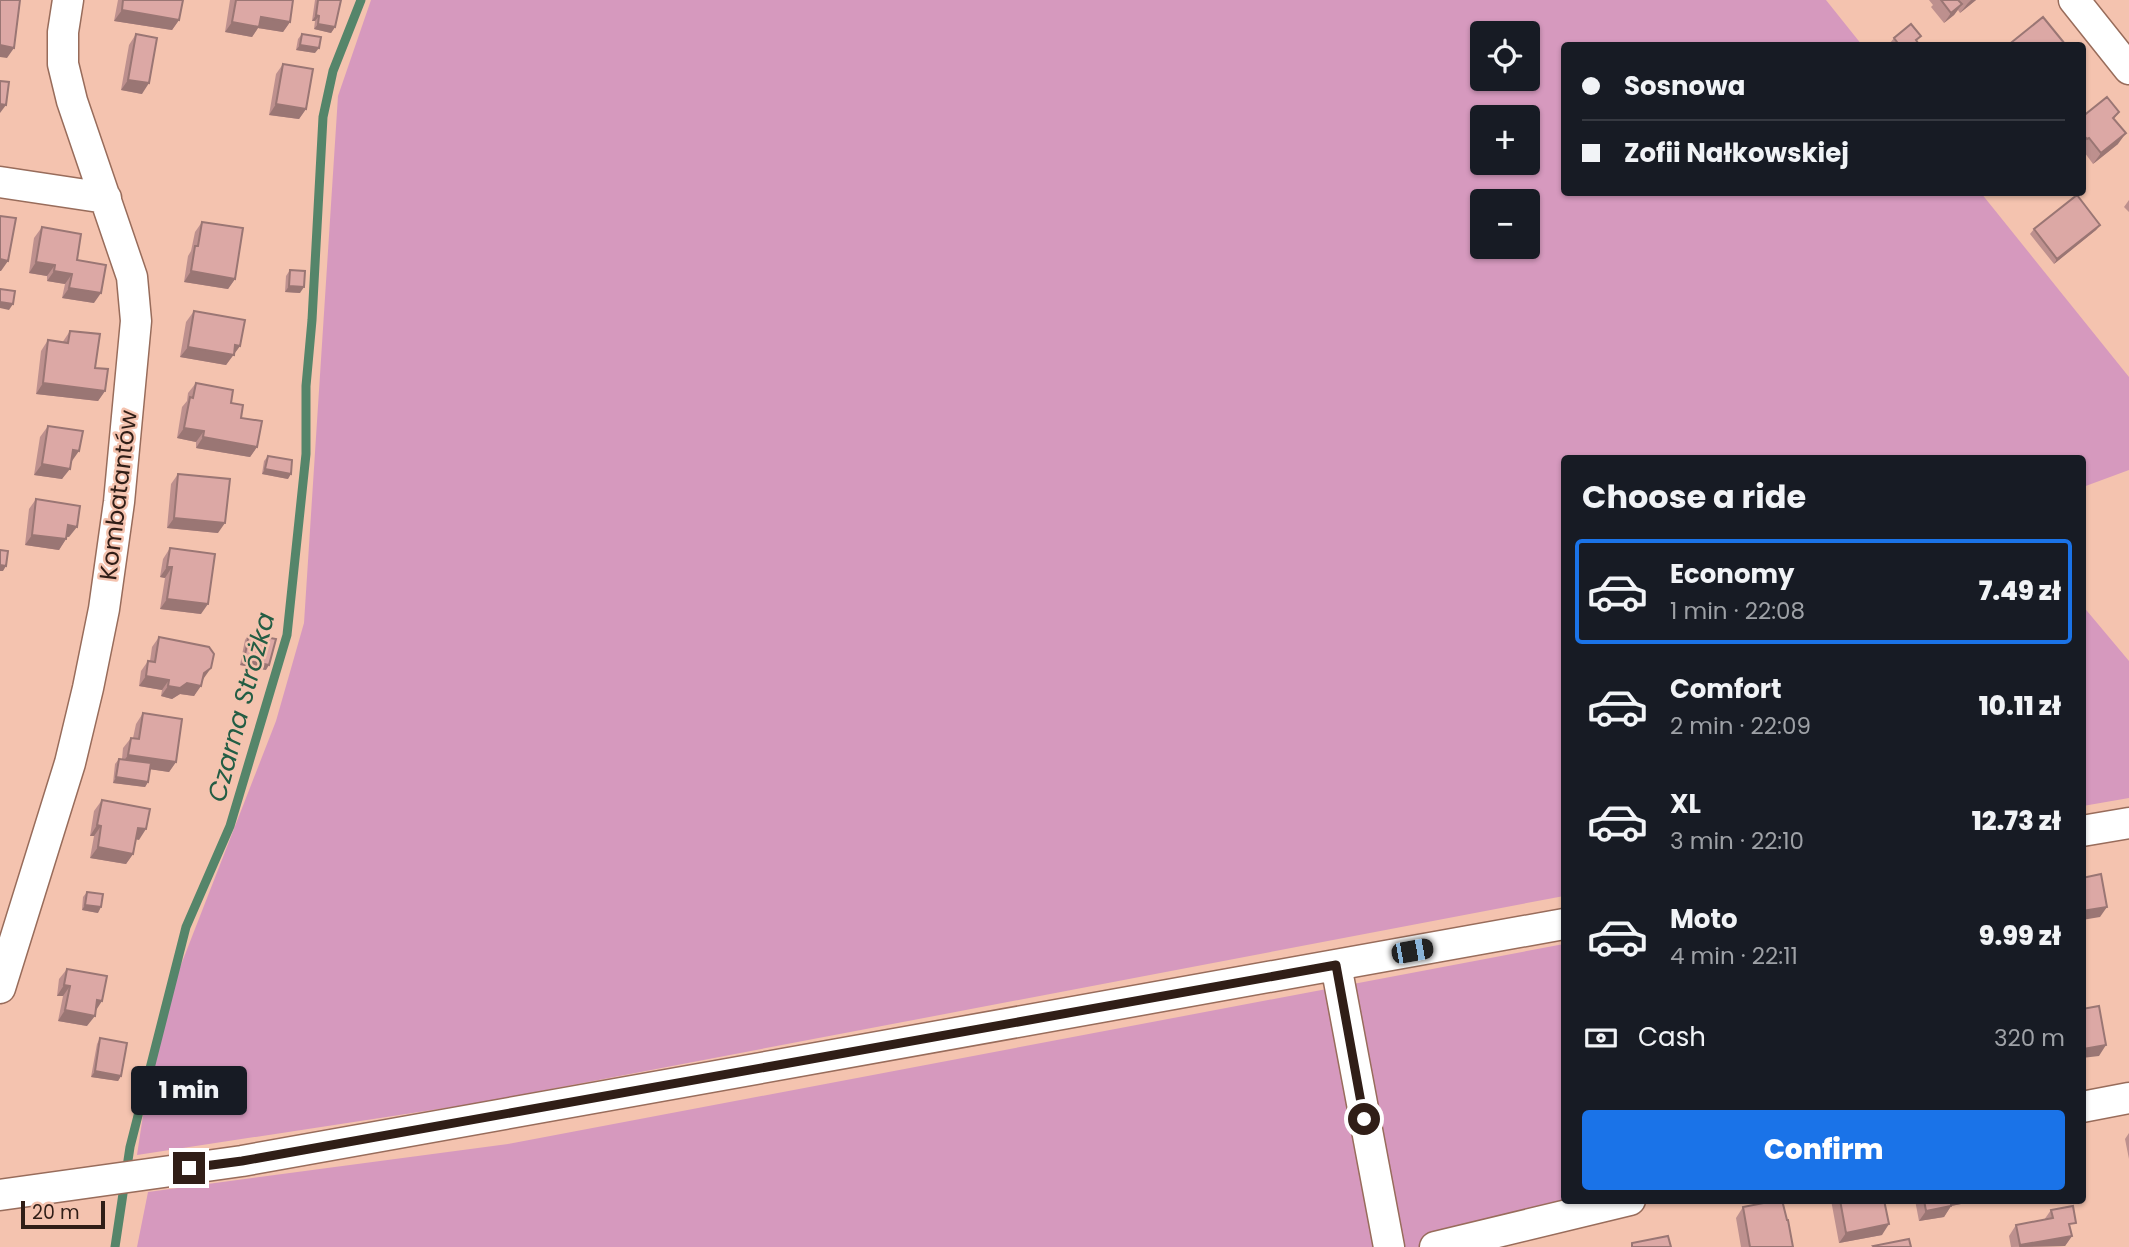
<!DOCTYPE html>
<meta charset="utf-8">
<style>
body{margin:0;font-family:Poppins,sans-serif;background:#20242c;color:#f1f3f6;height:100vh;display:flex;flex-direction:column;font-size:26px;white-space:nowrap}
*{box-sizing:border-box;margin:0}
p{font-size:23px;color:#9ea1a6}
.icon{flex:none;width:38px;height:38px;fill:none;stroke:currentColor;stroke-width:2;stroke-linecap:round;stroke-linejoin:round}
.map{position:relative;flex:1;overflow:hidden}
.sheet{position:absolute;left:1561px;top:455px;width:525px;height:749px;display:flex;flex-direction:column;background:#171b24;border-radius:7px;box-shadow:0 2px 5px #0004}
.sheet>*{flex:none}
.top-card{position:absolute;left:1561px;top:42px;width:525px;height:154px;border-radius:7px;box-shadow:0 2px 5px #0004;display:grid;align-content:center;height:154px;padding:0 21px;background:#171b24}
.controls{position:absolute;left:1470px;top:21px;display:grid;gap:14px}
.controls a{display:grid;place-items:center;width:70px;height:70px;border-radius:7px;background:#171b24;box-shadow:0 2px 5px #0004;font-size:35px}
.scale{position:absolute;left:21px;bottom:18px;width:84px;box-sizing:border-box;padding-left:7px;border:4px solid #301e17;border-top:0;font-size:19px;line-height:24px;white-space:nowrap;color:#301e17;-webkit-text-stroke:5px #f4c3af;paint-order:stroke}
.end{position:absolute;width:32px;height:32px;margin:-16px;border:9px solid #301e17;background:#fff;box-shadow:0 0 0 4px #fff}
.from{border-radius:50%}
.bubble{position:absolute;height:49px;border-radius:7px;background:#171b24;box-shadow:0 2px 5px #0004;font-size:23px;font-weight:800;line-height:49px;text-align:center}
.car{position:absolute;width:21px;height:42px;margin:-21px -10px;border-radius:9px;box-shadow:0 0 5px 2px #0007;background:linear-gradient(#222 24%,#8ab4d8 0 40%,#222 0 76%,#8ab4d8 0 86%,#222 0)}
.top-card b{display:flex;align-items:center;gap:24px;height:66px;font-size:26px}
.top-card b+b{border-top:2px solid #363941}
.top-card i{width:18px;height:18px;background:#f1f3f6}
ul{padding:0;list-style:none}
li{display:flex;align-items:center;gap:21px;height:105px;margin:0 14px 10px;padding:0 7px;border:4px solid transparent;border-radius:7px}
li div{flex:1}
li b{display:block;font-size:26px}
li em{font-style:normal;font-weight:800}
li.selected{border-color:#1a73e8}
li>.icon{width:63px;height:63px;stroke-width:1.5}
h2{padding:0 21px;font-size:32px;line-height:84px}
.pay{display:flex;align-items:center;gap:18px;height:77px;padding:0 21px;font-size:26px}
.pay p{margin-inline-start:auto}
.button{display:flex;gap:14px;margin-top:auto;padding:14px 21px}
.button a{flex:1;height:80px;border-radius:7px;background:#1a73e8;color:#fff;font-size:28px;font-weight:800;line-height:80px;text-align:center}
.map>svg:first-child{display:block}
</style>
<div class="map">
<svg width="2129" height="1247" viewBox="0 0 2129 1247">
<rect width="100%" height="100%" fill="#f4c3af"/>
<path fill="#d699be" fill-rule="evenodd" d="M371,0H1826L1862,45L1564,46V192L1981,193L2129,377V470L2083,487L2082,458H1564V896L478,1103L137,1155L156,1029L276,721L304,623L338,96ZM1528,33V79H1482V33ZM1482,117H1528V163H1482ZM1528,201V247H1482V201Z
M2082,605L2129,661V798L2083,806Z
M1564,944V1200L1435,1247H137L148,1192L508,1144Z"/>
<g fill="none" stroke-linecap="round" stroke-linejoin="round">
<path stroke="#55856a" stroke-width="9" d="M115,1247L130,1147L186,927L230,826L287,635L306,454V386L312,320L323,117L333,71L361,0"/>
<g stroke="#986c5b" stroke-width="33">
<path id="minor" d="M2074,0L2129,69
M0,182L106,198
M2082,831L2129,823
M1336,965L1389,1247
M0,988L70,763L88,688L104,609L119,502L136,321L132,277L72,101L63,64V32L68,0
M2082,1107L2129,1098
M0,1195L242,1161L1564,924
M1435,1247L1630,1200"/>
</g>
<use href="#minor" stroke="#fff" stroke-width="30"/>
</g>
<path fill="#bd908e" d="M118,0H183L179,20L172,30L114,21Z
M230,0H293L290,22L283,32L258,28L252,37L225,32Z
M315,0H341L335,27L331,33L314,29L315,21H312Z
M1929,0H1976L1960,13L1958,10L1954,15L1944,23L1931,7L1933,5Z
M136,34L142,94L121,90L129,45Z
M302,34L315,53L296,50L298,39Z
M1894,38L1917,41L1920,46H1892L1890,43Z
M283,64L306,109L299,119L269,115L276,74Z
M2119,112L2114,119L2118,144L2093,164L2082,149V117Z
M2129,200V212L2124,207Z
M202,222L235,279L228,289L184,282L188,256L191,251L195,232Z
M2100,225L2096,230L2054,264L2030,234L2034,229Z
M42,227L77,260L94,303L62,298L65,284L47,281V276L29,273L34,238Z
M290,270L300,293L285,292L286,276Z
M194,311L240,346L226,365L180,357L186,322Z
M70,331L95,368L105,391L98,401L36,394L41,351L48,340L62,343Z
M196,383L231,403L241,418L257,447L250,457L196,448V442L177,438L182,407L187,401L188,393Z
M48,426L72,461H71L62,479L34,475L40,437Z
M268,456L288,479L262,474L264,461Z
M178,474L218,533L167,528L171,484Z
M36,499L69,537H66V539L59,550L25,545L29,509Z
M170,548L201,614L160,609L165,578L160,577L163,559Z
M249,634L266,670L240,665L245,640Z
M159,637L204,678L194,696L180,694L172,699L161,696L162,690L139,686L141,671L148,661H150L152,647Z
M143,713L176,762L169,772L150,769L148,782L145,787L113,783L115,764L119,759H122L123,748L131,738H133L136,724Z
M102,800L139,840L136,839L133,854L126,864L90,858L94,836H90L94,811Z
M87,892L98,913L82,910L83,897Z
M67,969L87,1026L58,1021L63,996H57L59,979Z
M100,1038L121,1076L118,1081L91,1077L97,1044Z
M2129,1133V1159L2125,1139Z
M1831,1200H1884L1882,1235L1839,1243Z
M1915,1200H1972L1971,1202L1951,1206L1944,1217L1919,1221Z
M1743,1207L1793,1247H1741L1736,1218Z
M2051,1210L2071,1230L2072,1236L2065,1246L2011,1247L2009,1236L2016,1225L2044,1220Z"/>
<path fill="#9a7674" d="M1971,0H1976L1960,13L1968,3Z
M1962,4L1954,15L1944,23L1951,13Z
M122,10L179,20L172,30L114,21Z
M316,15L319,16L315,21H312Z
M261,17L290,22L283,32L258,28L252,37L225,32L232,22Z
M318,24L335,27L331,33L314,29Z
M0,45L14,48L7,58L0,57Z
M300,45L319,48L315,53L296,50Z
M128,80L149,83L142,94L121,90Z
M0,104L6,105L0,113Z
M276,104L306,109L299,119L269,115Z
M2126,133L2118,144L2093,164L2101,153Z
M2100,225L2096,230L2054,264L2057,259Z
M0,259L8,261L1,271H0Z
M36,262L55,265L47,276L29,273Z
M54,271L72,274L65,284L47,281Z
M191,271L235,279L228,289L184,282Z
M289,286L304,287L300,293L285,292Z
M69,288L101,293L94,303L62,298Z
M0,302L13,304L9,310L0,308Z
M235,345L240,346L226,365L180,357L188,347Z
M43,383L105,391L98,401L36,394Z
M184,428L204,431L196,442L177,438Z
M203,437L257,447L250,457L196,448Z
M73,450L79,451L72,461H66Z
M42,464L70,469L62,479L34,475Z
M265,469L291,474L288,479L262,474Z
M174,518L225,523L218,533L167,528Z
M68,525L77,527L69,537L61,536Z
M32,535L66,539L59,550L25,545Z
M0,565L6,566L3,571H0Z
M167,567H172L165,578L160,577Z
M167,599L208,604L201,614L160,609Z
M244,660L269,665L266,670L240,665Z
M211,668L204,678L197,683L204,673Z
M146,676L169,680L162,690L139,686Z
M187,683L201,686L194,696L180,694L172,699L161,696L168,686Z
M128,755L176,762L169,772L121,765Z
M116,777L148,782L145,787L113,783Z
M97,825L101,826L94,836H90Z
M138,828L146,829L139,840L131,838Z
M98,847L133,854L126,864L90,858Z
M85,905L101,907L98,913L82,910Z
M2107,907L2100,917L2082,920V911Z
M64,985L70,986L63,996H57Z
M97,1000L102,1001L95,1012Z
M65,1010L95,1016L87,1026L58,1021Z
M2106,1045L2099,1056L2082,1058L2083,1049Z
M95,1071L121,1076L118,1081L91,1077Z
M1948,1200H1972L1971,1202L1951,1206L1944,1217L1919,1221L1926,1211Z
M1889,1224L1882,1235L1839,1243L1846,1233Z
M2072,1236L2065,1246L2019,1247L2020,1245Z"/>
<path fill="#dca8a5" stroke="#9a7674" stroke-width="2" d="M0,0H20L14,48L0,45Z
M123,0H183L179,20L122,10Z
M236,0H293L290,22L261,17L259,27L232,22Z
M318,0H341L335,27L318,24L319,16L316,15Z
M1941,0H1958L1962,4L1951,13Z
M2043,17L2065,44L2063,46H2007Z
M1911,24L1921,36L1916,40L1920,46H1900L1894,38Z
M136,34L157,38L149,83L128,80Z
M302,34L321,37L319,48L300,45Z
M283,64L313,69L306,109L276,104Z
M0,81L9,82L6,105L0,104Z
M2107,97L2119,112L2113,118L2126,133L2101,153L2089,138L2087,139L2082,134V117Z
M2077,195L2100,225L2057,259L2034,229Z
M0,216L16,218L8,261L0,259Z
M202,222L243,228L235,279L191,271L195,246H198Z
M42,227L81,234L77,260L106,265L101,293L69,288L72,274L54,271L55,265L36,262Z
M290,270L305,271L304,287L289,286Z
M0,289L15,291L13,304L0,302Z
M194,311L245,320L240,346L235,345L234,355L188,347Z
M70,331L100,334L95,368L108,369L105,391L43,383L48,340L68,343Z
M196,383L233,390L231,403L243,405L241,418L262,421L257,447L203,437L204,431L184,428L190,397L193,398Z
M48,426L83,431L79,451L73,450L70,469L42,464Z
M268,456L292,460L291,474L265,469Z
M178,474L230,479L225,523L174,518Z
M36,499L80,506L77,527L68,525L66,539L32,535Z
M170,548L215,554L208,604L167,599L172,567H167Z
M0,550L8,551L6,566L0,565Z
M249,634L276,639L269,665L244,660Z
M159,637L209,647L214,654L211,668L204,673L201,686L187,683L180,688L168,686L169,680L146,676L148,661L155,662Z
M143,713L182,719L176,762L128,755L131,738L139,739Z
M119,759L151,763L148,782L116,777Z
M102,800L150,809L146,829L138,828L133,854L98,847L101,826L97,825Z
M2101,874L2107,907L2082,911V878Z
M87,892L103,894L101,907L85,905Z
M67,969L107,976L102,1001L97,1000L95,1016L65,1010L70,986L64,985Z
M2099,1006L2106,1045L2083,1049L2084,1053H2082V1009Z
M100,1038L127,1043L121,1076L95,1071Z
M1779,1200H1782L1787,1220H1788L1793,1247H1750L1743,1207Z
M1840,1200H1884L1889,1224L1846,1233Z
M1924,1200H1951V1206L1926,1211Z
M2073,1206L2076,1223L2069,1224L2072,1236L2020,1245L2016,1225L2053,1218L2051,1210Z
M1668,1236L1671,1247H1632V1243Z
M1909,1239L1911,1247H1874L1873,1246Z"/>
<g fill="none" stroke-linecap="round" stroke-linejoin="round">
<path stroke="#301e17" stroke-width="9" d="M189,1168L242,1161L1336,965L1364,1119"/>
</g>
<g text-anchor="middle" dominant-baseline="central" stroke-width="5" stroke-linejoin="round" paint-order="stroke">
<g font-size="24" fill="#301e17" stroke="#f4c3af">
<text transform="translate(118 495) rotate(-83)">Kombatantów</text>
</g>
<g font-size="26" font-style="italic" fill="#235d44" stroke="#f4c3af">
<text transform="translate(241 707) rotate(-75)">Czarna Stróżka</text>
</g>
</g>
</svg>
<div class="controls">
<a><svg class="icon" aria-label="locate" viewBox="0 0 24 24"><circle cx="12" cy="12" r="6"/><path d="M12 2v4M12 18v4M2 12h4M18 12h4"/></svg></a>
<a>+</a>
<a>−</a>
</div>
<div class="scale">20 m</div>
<i class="end from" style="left:1364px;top:1119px"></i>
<i class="end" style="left:189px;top:1168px"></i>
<div class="bubble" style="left:131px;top:1066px;width:116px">1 min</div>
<i class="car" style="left:1412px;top:951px;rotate:80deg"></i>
<div class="top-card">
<b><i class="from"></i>Sosnowa</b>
<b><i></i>Zofii Nałkowskiej</b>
</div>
<section class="sheet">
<h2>Choose a ride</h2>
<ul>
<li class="selected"><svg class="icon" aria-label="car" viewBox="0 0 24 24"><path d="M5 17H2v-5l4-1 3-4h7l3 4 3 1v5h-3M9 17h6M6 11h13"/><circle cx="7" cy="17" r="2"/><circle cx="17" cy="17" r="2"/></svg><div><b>Economy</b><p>1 min · 22:08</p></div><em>7.49 zł</em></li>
<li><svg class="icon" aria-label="car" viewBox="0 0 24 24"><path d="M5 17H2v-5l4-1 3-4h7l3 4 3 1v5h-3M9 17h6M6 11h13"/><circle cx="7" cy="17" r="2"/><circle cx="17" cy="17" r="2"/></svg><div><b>Comfort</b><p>2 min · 22:09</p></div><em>10.11 zł</em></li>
<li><svg class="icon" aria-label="car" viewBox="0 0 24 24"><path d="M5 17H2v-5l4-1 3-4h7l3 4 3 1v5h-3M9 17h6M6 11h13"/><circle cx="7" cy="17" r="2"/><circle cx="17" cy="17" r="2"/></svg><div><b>XL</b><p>3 min · 22:10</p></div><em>12.73 zł</em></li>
<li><svg class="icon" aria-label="car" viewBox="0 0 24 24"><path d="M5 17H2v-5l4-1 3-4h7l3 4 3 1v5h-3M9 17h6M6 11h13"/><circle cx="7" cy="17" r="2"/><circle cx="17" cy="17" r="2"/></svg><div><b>Moto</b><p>4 min · 22:11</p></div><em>9.99 zł</em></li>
</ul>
<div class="pay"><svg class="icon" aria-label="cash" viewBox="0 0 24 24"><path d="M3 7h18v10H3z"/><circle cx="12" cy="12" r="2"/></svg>Cash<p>320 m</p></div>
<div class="button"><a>Confirm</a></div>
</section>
</div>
